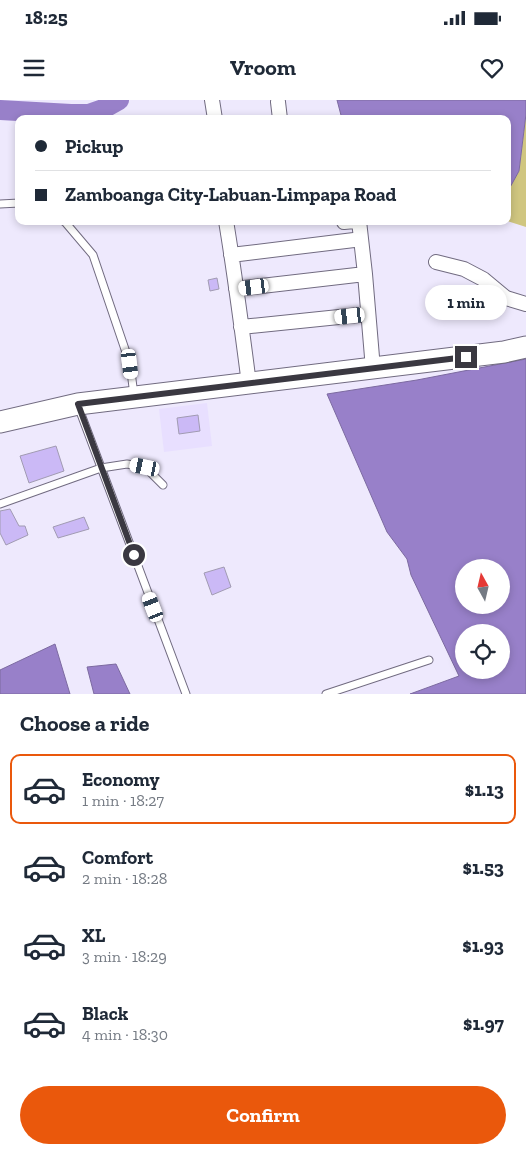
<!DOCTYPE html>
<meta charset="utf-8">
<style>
body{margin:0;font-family:"Zilla Slab",serif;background:#f6f6f7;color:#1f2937;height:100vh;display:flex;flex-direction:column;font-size:19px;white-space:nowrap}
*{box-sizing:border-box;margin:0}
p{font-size:16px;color:#747a83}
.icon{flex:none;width:28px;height:28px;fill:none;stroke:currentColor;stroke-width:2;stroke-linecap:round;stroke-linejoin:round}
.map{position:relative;height:594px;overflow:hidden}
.details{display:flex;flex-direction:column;background:#fff;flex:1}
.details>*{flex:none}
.banner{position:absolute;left:15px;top:15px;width:496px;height:110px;border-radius:10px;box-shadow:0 2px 8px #0003;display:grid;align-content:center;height:110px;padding:0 20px;background:#fff}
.needle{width:32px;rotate:352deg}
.fabs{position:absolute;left:455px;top:459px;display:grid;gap:10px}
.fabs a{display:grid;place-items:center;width:55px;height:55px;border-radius:50%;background:#fff;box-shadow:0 2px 8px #0003;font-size:25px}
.end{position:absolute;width:22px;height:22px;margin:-11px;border:6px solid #3a3841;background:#fff;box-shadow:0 0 0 2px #fff}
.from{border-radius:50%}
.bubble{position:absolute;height:35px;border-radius:18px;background:#fff;box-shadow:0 2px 8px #0003;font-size:16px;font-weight:700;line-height:35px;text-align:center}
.car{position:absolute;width:15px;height:30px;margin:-15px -8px;border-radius:6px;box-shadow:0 0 4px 1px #0007;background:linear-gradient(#fff 24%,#345 0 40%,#fff 0 76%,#345 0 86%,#fff 0)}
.banner b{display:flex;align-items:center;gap:18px;height:48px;font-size:19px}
.banner b+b{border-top:1px solid #e0e1e3}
.banner i{width:12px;height:12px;background:#1f2937}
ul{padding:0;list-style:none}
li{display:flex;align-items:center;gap:15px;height:70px;margin:0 10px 8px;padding:0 10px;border:2px solid transparent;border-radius:10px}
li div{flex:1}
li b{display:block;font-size:19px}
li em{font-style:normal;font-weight:700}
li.active{border-color:#ea580c}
li>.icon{width:45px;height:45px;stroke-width:1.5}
h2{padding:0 20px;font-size:22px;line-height:60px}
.action{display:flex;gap:10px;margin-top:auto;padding:10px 20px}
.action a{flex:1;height:58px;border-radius:30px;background:#ea580c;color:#fff;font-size:20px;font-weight:700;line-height:58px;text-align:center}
.status{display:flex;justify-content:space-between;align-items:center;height:35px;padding:0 25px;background:#fff;direction:ltr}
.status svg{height:14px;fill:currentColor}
header{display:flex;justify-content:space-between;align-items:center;height:65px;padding:0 20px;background:#fff;font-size:22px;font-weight:700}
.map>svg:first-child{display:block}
</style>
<div class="status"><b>18:25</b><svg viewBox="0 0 49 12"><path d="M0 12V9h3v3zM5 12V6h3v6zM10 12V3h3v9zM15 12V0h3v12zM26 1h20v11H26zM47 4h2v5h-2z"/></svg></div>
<header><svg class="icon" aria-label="menu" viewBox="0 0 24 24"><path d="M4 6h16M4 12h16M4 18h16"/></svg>Vroom<svg class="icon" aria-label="heart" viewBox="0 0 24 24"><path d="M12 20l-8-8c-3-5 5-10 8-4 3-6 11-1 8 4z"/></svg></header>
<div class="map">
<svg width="526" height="594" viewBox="0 0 526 594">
<rect width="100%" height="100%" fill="#eee9fd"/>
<path fill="#e8dfff" d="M207,303L212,346L164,352L159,309Z"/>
<path fill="#d0c680" d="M526,14V127L507,121L508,91L519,71Z"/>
<path fill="#9880c9" stroke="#7c6aa0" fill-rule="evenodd" d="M337,0H526V14L519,71L508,91V19H342Z
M526,259V594H410L459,576L411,475L407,459L387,432L327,294L417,280ZM464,468H501V505H464ZM501,532V570H464V532Z
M55,544L70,594H0V570Z
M116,564L130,594H94L87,567Z"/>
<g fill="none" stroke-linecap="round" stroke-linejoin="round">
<path stroke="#9880c9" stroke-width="20" d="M0,10L71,14H89L103,9L119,0"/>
</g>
<path fill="#cbb9f6" stroke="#a19bb2" d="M217,178L219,189L210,191L208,180Z
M198,315L200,331L179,334L177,318Z
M56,346L64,371L29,383L20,356Z
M10,409L19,426H25L28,435L6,445L0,433V411Z
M84,417L89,429L58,438L53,427Z
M224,467L231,487L212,495L204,473Z"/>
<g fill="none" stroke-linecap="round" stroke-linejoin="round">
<g stroke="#716b80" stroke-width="9">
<path id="service" d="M0,104L19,103
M63,121L65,122L93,155L130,264L134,295
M78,306L186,594
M0,404L101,368L127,364L145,367L163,385
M326,594L429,560"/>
</g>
<g stroke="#716b80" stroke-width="16">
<path id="minor" d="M212,0L215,19
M278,2L280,19
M226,121C235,175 242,230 249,284
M359,121L365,174L373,269
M344,122L355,121
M231,155L354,140H361
M436,162L464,169L483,179L506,198L526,204
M236,189L365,174
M241,227L368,214"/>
</g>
<g stroke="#716b80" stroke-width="23">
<path id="primary" d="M0,322L78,304L504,252L526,247"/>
</g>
<use href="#service" stroke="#fff" stroke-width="7"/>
<use href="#minor" stroke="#fff" stroke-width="14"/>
<use href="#primary" stroke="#fff" stroke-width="21"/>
</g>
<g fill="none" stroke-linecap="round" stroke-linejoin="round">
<path stroke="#3a3841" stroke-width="6" d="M134,455L78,304L466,257"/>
</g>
</svg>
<div class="fabs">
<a><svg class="needle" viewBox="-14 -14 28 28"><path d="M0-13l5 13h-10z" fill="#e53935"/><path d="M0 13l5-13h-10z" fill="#747a83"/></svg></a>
<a><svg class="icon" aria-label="locate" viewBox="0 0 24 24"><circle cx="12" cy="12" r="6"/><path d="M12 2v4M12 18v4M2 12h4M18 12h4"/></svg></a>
</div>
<i class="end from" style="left:134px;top:455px"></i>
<i class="end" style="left:466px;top:257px"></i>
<div class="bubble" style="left:425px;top:185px;width:82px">1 min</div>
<i class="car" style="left:254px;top:187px;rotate:263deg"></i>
<i class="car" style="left:350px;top:216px;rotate:264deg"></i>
<i class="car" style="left:130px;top:264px;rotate:173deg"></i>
<i class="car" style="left:145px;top:367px;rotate:282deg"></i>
<i class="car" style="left:153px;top:507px;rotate:339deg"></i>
<div class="banner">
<b><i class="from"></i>Pickup</b>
<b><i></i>Zamboanga City-Labuan-Limpapa Road</b>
</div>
</div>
<section class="details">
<h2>Choose a ride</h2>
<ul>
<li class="active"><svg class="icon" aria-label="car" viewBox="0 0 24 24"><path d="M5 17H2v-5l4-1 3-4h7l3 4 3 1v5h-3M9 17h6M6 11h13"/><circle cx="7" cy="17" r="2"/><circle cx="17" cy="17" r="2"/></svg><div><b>Economy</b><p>1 min · 18:27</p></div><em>$1.13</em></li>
<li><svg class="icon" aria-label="car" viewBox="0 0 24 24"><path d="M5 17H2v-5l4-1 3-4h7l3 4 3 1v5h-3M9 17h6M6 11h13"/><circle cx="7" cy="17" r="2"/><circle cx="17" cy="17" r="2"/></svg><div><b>Comfort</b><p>2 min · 18:28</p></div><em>$1.53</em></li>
<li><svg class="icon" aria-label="car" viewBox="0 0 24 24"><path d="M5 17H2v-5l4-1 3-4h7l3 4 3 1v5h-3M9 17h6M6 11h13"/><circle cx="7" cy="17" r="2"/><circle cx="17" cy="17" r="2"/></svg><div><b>XL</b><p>3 min · 18:29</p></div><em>$1.93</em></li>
<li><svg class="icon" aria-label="car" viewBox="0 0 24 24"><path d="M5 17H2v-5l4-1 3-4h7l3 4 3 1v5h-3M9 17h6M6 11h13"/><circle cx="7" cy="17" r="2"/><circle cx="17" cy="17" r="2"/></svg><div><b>Black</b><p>4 min · 18:30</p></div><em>$1.97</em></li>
</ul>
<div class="action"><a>Confirm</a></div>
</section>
